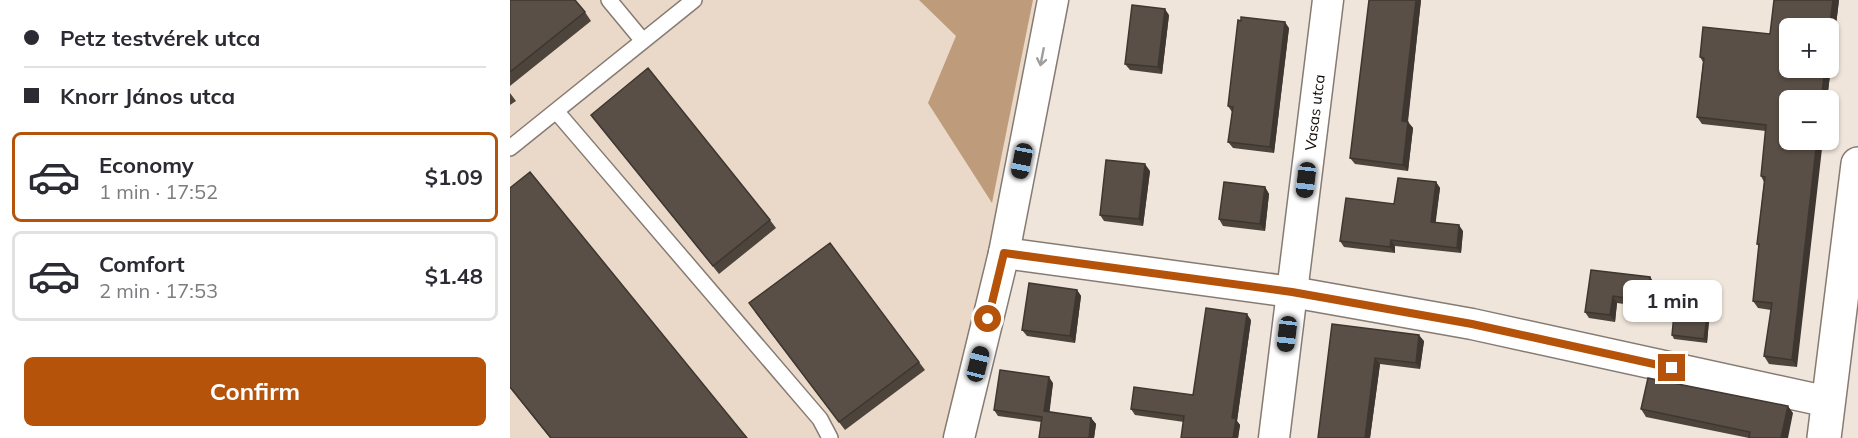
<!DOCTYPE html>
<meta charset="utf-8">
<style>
body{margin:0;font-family:Mulish,sans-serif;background:#f2f2f3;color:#2b2b33;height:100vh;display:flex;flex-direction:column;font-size:22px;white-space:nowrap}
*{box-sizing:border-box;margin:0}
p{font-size:20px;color:#7c7c81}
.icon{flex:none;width:33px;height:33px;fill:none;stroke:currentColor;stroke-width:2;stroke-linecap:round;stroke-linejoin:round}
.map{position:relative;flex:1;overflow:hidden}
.panel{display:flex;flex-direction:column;background:#fff;width:510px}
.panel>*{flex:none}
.hud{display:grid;align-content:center;height:132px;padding:0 24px;background:#fff}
.controls{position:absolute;left:1269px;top:18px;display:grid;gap:12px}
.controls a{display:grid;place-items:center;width:60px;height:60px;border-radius:9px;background:#fff;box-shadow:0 2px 4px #0004;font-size:30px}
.end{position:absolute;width:27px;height:27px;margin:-14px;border:8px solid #b45309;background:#fff;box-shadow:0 0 0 3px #fff}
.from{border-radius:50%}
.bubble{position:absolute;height:42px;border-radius:9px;background:#fff;box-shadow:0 2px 4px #0004;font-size:20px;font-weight:700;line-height:42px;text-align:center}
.car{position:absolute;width:18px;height:36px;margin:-18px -9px;border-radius:8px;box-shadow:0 0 4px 2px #0007;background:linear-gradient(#222 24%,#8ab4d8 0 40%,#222 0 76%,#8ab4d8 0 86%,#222 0)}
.hud b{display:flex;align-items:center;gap:21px;height:57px;font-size:22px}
.hud b+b{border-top:2px solid #e1e1e2}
.hud i{width:15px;height:15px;background:#2b2b33}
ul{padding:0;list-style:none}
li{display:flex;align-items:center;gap:18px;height:90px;margin:0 12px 9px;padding:0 12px;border:3px solid #e1e1e2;border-radius:9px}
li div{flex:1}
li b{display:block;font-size:22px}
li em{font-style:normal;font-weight:700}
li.on{border-color:#b45309}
li>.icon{width:54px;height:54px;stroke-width:1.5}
.button{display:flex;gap:12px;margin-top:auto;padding:12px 24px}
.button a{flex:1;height:69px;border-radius:9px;background:#b45309;color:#fff;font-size:24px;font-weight:700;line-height:69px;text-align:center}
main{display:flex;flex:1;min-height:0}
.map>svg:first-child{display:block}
</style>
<main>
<section class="panel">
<div class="hud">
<b><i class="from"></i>Petz testvérek utca</b>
<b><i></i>Knorr János utca</b>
</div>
<ul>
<li class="on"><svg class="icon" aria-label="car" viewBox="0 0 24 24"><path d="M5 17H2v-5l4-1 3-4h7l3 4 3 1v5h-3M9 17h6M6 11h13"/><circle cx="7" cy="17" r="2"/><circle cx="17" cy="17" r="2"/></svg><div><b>Economy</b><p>1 min · 17:52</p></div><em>$1.09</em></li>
<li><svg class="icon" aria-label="car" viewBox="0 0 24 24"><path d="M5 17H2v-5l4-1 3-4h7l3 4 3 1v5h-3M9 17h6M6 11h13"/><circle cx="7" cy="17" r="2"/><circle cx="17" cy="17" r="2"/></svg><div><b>Comfort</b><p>2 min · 17:53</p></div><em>$1.48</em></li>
</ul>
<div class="button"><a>Confirm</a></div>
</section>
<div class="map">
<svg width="1348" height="438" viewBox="0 0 1348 438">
<rect width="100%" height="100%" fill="#f0e5da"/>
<path fill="#ead9c8" d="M0,0H542L442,438H0Z"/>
<path fill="#be9c7b" d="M409,0H523L482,203L418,103L446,36Z"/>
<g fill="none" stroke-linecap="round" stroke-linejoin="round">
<g stroke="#867b72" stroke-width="18">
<path id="service" d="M99,0L133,41
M46,111L310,419L320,438
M0,148L184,0"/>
</g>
<g stroke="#867b72" stroke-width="33">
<g id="minor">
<path d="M494,253L782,292L962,324L1319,402"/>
<path d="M449,438L494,253L543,0"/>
<path id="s1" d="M764,438L818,0"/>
</g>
</g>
<g stroke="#867b72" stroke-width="36">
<path id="primary" d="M1314,438L1348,164"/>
</g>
<use href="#service" stroke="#fff" stroke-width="15"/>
<use href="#minor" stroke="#fff" stroke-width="30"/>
<use href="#primary" stroke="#fff" stroke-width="33"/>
</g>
<path fill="#4d443c" d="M0,0L75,12L81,21L0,86Z
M859,0H911L898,122L903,128L898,171L845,164L840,158Z
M1329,0L1317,100H1280L1287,367L1259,364L1254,356L1261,310L1248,308L1243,301L1249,247L1247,244L1254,182L1251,176L1256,131L1192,124L1187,117L1193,62L1190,57L1260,34Z
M659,15L652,74L620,70L615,64Z
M779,28L764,153L723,148L718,142L722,112L718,106Z
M0,93L6,101L0,105Z
M81,115L260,220L266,228L209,274Z
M640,171L633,226L594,221L590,215Z
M926,182L930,188L925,223L953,231L951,253L885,246V253L834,247L830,241Z
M755,187L759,194L755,231L713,226L709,219Z
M0,188L237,438H40L0,388Z
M1081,270L1140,277L1145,284L1142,308L1107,303L1105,322L1079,318L1075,312Z
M567,290L571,296L565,343L517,336L512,330Z
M245,312L409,362L415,370L335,430Z
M1197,317L1199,321L1197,343L1164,339L1162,335Z
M741,320L727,421L730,425L728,438H671L674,422L625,415L621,409L683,395Z
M822,324L914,341L910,369L870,364L860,438H808Z
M543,383L539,412L581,418L586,424L584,438H529L531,422L488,416L484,410Z
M1131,409L1283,413L1239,438L1136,417Z"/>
<path fill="#3e3731" d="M906,0H911L897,127L892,121Z
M1323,0H1329L1317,100H1311L1315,68H1318V39Z
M655,9L659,15L652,74L648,67Z
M775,22L779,28L764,153L760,147Z
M898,122L903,128L898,171L893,165Z
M1307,140H1313L1287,367L1282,360Z
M635,164L640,171L633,226L629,219Z
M926,182L930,188L925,228L921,222Z
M755,187L759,194L755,231L750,224Z
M949,225L953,231L951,253L947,248Z
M881,240L885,246V253L880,247Z
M1140,277L1145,284L1142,308L1137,301Z
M567,290L571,296L565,343L560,336Z
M1103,296L1107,303L1105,322L1100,315Z
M737,314L741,320L727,421L730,425L728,438H723L722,418Z
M1197,317L1199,321L1197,343L1194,339Z
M909,335L914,341L910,369L906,363Z
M865,358L870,364L860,438H855Z
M539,377L543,383L539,417L534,411Z
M1278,406L1283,413L1278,438H1271Z
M581,418L586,424L584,438H579Z"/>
<path fill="#594f46" stroke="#3e3731" stroke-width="1.5" d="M0,0H65L75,12L0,72Z
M859,0H906L892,121L898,122L893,165L840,158Z
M1264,0H1323L1318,39V28H1280V68H1315L1311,100H1280V140H1307L1282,360L1254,356L1262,303L1243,301L1249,244H1247L1255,177L1251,176L1256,125L1187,117L1194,58L1190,57L1193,27L1260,34Z
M622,5L655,9L648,67L615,64Z
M731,17L775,22L760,147L718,142L723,107L718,106L728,20L731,21Z
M138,68L260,220L203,266L81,115Z
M596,160L635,164L629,219L590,215Z
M20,172L237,438H41L0,387V188Z
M888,178L926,182L921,222L949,225L947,248L881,240L880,247L830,241L836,198L884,204Z
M714,182L755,187L750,224L709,219Z
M320,243L409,362L329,422L239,303Z
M1081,270L1140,277L1137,301L1103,296L1100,315L1075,312Z
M519,283L567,290L560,336L512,330Z
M696,308L737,314L722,418L726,419L723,438H671L674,416L621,409L624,387L683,395Z
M1164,314L1197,317L1194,339L1162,335Z
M822,324L909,335L906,363L865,358L855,438H808Z
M490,370L539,377L534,411L581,418L579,438H529L532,417L484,410Z
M1138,378L1278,406L1271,438H1239L1240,432L1131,409Z"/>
<defs><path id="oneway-shaft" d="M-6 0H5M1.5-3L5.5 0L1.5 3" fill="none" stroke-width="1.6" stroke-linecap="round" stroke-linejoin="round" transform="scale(1.5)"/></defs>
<use stroke="#9f9e9d" href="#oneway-shaft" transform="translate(532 57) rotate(101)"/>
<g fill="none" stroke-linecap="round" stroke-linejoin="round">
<path stroke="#b45309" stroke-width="8" d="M478,319L494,253L782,292L962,324L1162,368"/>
</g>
<g text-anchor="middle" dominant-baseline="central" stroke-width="6" stroke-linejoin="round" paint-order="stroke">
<g font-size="15" fill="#100c09" stroke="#fff">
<text stroke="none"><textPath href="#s1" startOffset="328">Vasas utca</textPath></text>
</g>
</g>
</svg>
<div class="controls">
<a>+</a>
<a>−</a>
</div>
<i class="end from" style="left:478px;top:319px"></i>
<i class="end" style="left:1162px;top:368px"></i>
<div class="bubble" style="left:1113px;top:280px;width:99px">1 min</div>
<i class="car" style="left:512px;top:161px;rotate:191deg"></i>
<i class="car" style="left:796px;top:180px;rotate:187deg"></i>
<i class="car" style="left:777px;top:334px;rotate:187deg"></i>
<i class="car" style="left:468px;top:364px;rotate:14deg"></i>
</div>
</main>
